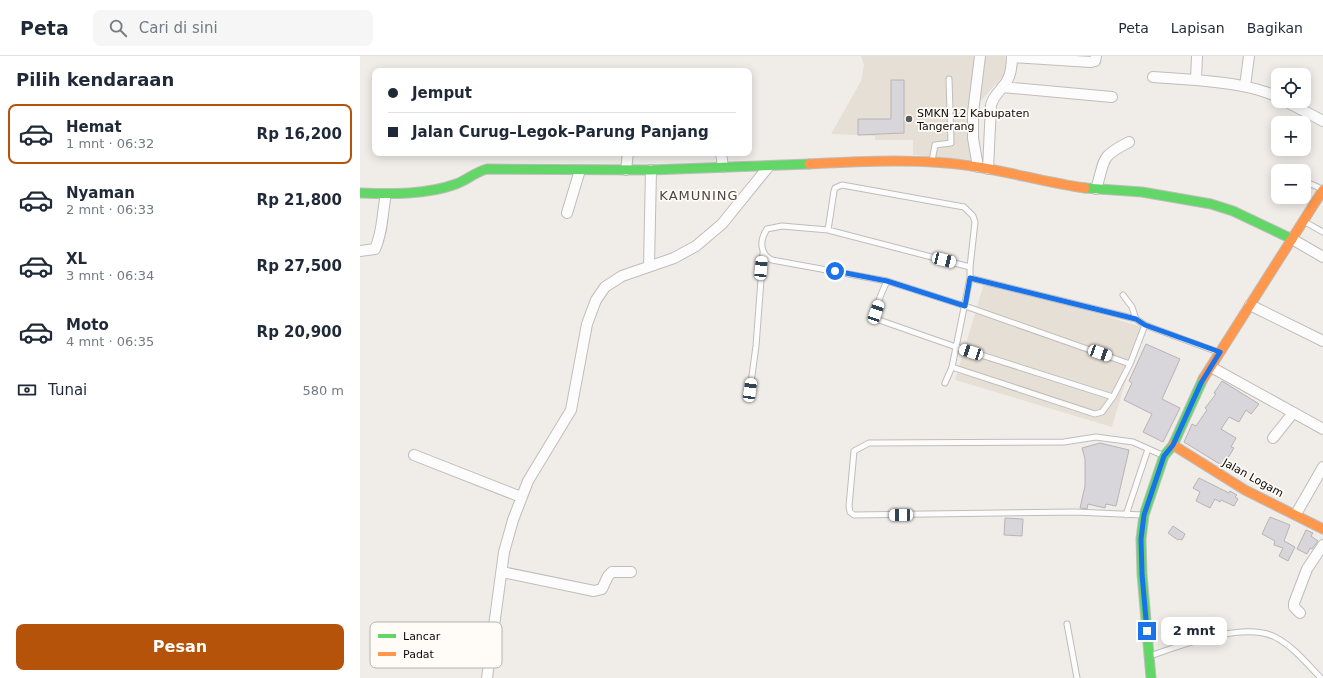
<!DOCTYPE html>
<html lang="id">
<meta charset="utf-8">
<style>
body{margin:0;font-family:"DejaVu Sans",sans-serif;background:#f6f6f7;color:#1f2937;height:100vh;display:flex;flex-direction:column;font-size:15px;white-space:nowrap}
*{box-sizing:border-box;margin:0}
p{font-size:13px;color:#747a83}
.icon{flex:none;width:22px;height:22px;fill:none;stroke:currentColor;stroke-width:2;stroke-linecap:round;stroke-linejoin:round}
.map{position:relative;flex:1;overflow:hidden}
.side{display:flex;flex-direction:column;background:#fff;width:360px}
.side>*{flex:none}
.banner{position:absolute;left:12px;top:12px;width:380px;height:88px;border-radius:8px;box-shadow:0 2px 10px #0003;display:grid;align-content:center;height:88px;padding:0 16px;background:#fff}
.tools{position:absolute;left:911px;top:12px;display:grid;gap:8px}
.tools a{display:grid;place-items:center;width:40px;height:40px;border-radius:8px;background:#fff;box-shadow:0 2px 10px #0003;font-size:20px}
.end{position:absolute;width:18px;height:18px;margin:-9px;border:5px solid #1a73e8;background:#fff;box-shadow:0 0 0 2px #fff}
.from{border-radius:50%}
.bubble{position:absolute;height:28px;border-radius:8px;background:#fff;box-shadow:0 2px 10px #0003;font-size:13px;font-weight:600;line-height:28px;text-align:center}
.car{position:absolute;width:12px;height:24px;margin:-12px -6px;border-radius:5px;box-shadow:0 0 3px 1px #0007;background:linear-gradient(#fff 24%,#345 0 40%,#fff 0 76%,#345 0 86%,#fff 0)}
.banner b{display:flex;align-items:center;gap:14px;height:38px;font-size:15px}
.banner b+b{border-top:1px solid #e0e1e3}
.banner i{width:10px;height:10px;background:#1f2937}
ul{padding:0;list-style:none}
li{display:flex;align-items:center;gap:12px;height:60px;margin:0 8px 6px;padding:0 8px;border:2px solid transparent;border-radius:8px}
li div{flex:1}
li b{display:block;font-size:15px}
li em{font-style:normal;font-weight:600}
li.active{border-color:#b45309}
li>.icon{width:36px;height:36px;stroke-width:1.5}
h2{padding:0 16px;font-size:18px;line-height:48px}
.pay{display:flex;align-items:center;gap:10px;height:44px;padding:0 16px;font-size:15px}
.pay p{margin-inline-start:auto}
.primary-button{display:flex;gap:8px;margin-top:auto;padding:8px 16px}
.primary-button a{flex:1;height:46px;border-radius:8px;background:#b45309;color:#fff;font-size:16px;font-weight:600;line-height:46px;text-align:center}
header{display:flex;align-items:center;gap:24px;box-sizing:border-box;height:56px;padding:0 20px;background:#fff;border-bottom:1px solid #e0e1e3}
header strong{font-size:19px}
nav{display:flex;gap:22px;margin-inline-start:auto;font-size:14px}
.search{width:280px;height:36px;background:#f6f6f7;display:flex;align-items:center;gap:10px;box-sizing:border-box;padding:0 14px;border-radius:8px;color:#747a83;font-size:15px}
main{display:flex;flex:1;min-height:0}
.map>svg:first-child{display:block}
</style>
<header>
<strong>Peta</strong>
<div class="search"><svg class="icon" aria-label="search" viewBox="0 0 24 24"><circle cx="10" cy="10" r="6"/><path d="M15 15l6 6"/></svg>Cari di sini</div>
<nav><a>Peta</a><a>Lapisan</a><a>Bagikan</a></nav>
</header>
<main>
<section class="side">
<h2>Pilih kendaraan</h2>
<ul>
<li class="active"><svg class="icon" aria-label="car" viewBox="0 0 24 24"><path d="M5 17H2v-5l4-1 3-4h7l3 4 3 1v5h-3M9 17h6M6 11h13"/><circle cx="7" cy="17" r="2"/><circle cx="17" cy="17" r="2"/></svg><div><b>Hemat</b><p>1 mnt · 06:32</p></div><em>Rp 16,200</em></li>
<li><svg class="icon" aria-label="car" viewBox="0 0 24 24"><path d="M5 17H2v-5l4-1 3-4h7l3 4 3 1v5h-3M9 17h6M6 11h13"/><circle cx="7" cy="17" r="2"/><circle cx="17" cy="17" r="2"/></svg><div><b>Nyaman</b><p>2 mnt · 06:33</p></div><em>Rp 21,800</em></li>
<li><svg class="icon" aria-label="car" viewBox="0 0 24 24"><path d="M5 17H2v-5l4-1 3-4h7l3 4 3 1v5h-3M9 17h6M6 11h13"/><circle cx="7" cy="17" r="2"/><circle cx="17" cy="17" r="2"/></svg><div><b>XL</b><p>3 mnt · 06:34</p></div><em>Rp 27,500</em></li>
<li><svg class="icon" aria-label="car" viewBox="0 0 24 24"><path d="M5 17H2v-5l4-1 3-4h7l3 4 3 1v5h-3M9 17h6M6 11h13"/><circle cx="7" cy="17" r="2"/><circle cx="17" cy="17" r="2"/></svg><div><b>Moto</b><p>4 mnt · 06:35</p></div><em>Rp 20,900</em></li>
</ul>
<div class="pay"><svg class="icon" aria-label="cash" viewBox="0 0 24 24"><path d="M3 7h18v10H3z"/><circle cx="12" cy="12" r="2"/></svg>Tunai<p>580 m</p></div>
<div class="primary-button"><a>Pesan</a></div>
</section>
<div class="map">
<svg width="963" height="622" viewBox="0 0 963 622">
<rect width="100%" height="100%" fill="#f0ede9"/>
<path fill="#e6dfd6" d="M501,0H645L647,16L617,49L621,105L553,99V84H515V80L471,78L501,25L504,9Z
M625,224L782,271L752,371L595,324Z"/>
<path fill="#d8d5db" stroke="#b6b4b4" d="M531,24H544V77L498,79V63H531Z
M786,288L820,303L802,343L820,352L803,386L783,376L792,358L764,344L772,327L769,325Z
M862,325L899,348L891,358L886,354L879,366L869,361L861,373L876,382L871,391L874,392L863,410L824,386L832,368L836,370L847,354L845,352L856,338L854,337Z
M740,387L769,394L756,450L746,448L745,452L728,448L727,453L720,452L725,430V403L722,392Z
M839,422L869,437L870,435L877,439L875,441L878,443L874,450L861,444L860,446L855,443L850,452L836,445L840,436L833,432Z
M910,461L930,469L924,485L935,491L928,505L919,500L923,492L914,489L915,485L902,478Z
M645,462L663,463L662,480L644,479Z
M813,470L825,478L822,484L819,483L818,484L808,477Z
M946,474L953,477L951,480L958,485L952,493L950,492L947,498L937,493Z"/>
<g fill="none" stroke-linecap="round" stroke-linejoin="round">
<g stroke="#bfbdba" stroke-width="7">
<path id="lane" d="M572,105L575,89L591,87L589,23
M944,125L962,133
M945,166L963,176
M468,174L474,135L475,132L482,129L604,151L613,160L615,166L610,211V222L592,311L585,327
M610,211L468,174L422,170L407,173C399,185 400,198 412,204L527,225L605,250L770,308
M610,222L776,263L785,269L858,296
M527,225C523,234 511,257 519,264L596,291L753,341L770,308L785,269
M763,239L772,251L776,263
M592,311L735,358L742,356L753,341
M390,334L396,290L403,197
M766,459L788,393
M783,459L715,456L494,459L490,456L489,450L494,395L509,387L704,386L736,381L773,386L802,399
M707,568L717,622
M790,600C822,589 884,565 915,581C933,590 947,608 961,622"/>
</g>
<g stroke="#bfbdba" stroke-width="12">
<path id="street" d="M837,0L836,24C864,27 892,29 918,41
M652,1L731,6L735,5L736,0
M793,21L836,24
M885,30L889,0
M642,31L752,41
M925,45L963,65
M361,97L363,111
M618,111L613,82V57L620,0
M628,113L631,49C634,38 642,34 647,25C651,18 652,8 652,0
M266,114L268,97
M736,133C746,103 738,102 769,86
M207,157L220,114
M932,183L963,201
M0,195L15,193C23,176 22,157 26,138
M289,210L291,114
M890,249L963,285
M851,311L963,373
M913,382L933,357
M54,399L161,441
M936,458L963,411
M142,516L234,535L242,533L248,520L252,516H271
M940,557L934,551V547L947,513L963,489
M127,622L144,496L153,464L168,425L211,354L227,268L236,244L245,231L262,220L314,202L336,190L362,168L409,110"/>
</g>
<g stroke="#bfbdba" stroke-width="11">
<path id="fast" d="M725,132L782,136L851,148L873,155L932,183
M0,137C32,138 66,139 96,128C107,124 115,116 127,113L291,114L449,108
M791,622L782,518L781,483L784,459L804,400L813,389L843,323"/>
</g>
<g stroke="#bfbdba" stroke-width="11">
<path id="slow" d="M449,108C503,105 565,102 618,111C654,117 689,127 725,132
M843,323L963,134
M813,389L885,434L963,473"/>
</g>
<use href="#lane" stroke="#fdfcfc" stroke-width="5"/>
<use href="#street" stroke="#fdfcfc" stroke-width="10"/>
<use href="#fast" stroke="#63d668" stroke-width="9"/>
<use href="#slow" stroke="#ff974d" stroke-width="9"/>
</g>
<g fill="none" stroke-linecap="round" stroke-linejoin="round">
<path stroke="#1a73e8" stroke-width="5" d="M475,215L527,225L605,250L610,222L776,263L785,269L860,296L841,327L813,389L804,400L784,459L781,483L782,518L787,575"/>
</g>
<circle fill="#5c5a57" stroke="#fffbf7" stroke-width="1.5" cx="549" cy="63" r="4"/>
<g text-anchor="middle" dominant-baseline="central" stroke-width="3.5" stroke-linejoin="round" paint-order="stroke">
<g font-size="11" fill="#0d0b09" stroke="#fffbf7" text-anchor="start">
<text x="557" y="57">SMKN 12 Kabupaten<tspan x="557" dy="13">Tangerang</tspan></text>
</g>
<g font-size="11" fill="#0d0b09" stroke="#fffbf7">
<text transform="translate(893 422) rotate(29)">Jalan Logam</text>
</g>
<g font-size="13" letter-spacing="1" fill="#4b4741" stroke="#fffbf7">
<text x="339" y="139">KAMUNING</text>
</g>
</g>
<rect x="10" y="566" width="132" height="46" rx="6" fill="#fffbf7" stroke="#b6b3b0" stroke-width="1"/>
<rect x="18" y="578" width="18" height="4" fill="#63d668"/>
<rect x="18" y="596" width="18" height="4" fill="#ff974d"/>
<g font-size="11" fill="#0d0b09">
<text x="43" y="584">Lancar</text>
<text x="43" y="602">Padat</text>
</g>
</svg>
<div class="tools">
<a><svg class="icon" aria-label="locate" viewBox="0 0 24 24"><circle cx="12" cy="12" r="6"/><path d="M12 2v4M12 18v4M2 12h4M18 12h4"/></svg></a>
<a>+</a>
<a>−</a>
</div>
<i class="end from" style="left:475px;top:215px"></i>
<i class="end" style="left:787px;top:575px"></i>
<div class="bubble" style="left:801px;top:561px;width:66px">2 mnt</div>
<i class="car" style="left:584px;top:204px;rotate:104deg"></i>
<i class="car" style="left:401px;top:212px;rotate:5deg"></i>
<i class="car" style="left:516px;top:256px;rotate:19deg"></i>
<i class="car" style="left:611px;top:296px;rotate:288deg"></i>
<i class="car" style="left:740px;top:297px;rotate:110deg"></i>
<i class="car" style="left:390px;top:334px;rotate:8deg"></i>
<i class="car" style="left:541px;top:459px;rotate:269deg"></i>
<div class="banner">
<b><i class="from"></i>Jemput</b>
<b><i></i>Jalan Curug–Legok–Parung Panjang</b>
</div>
</div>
</main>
